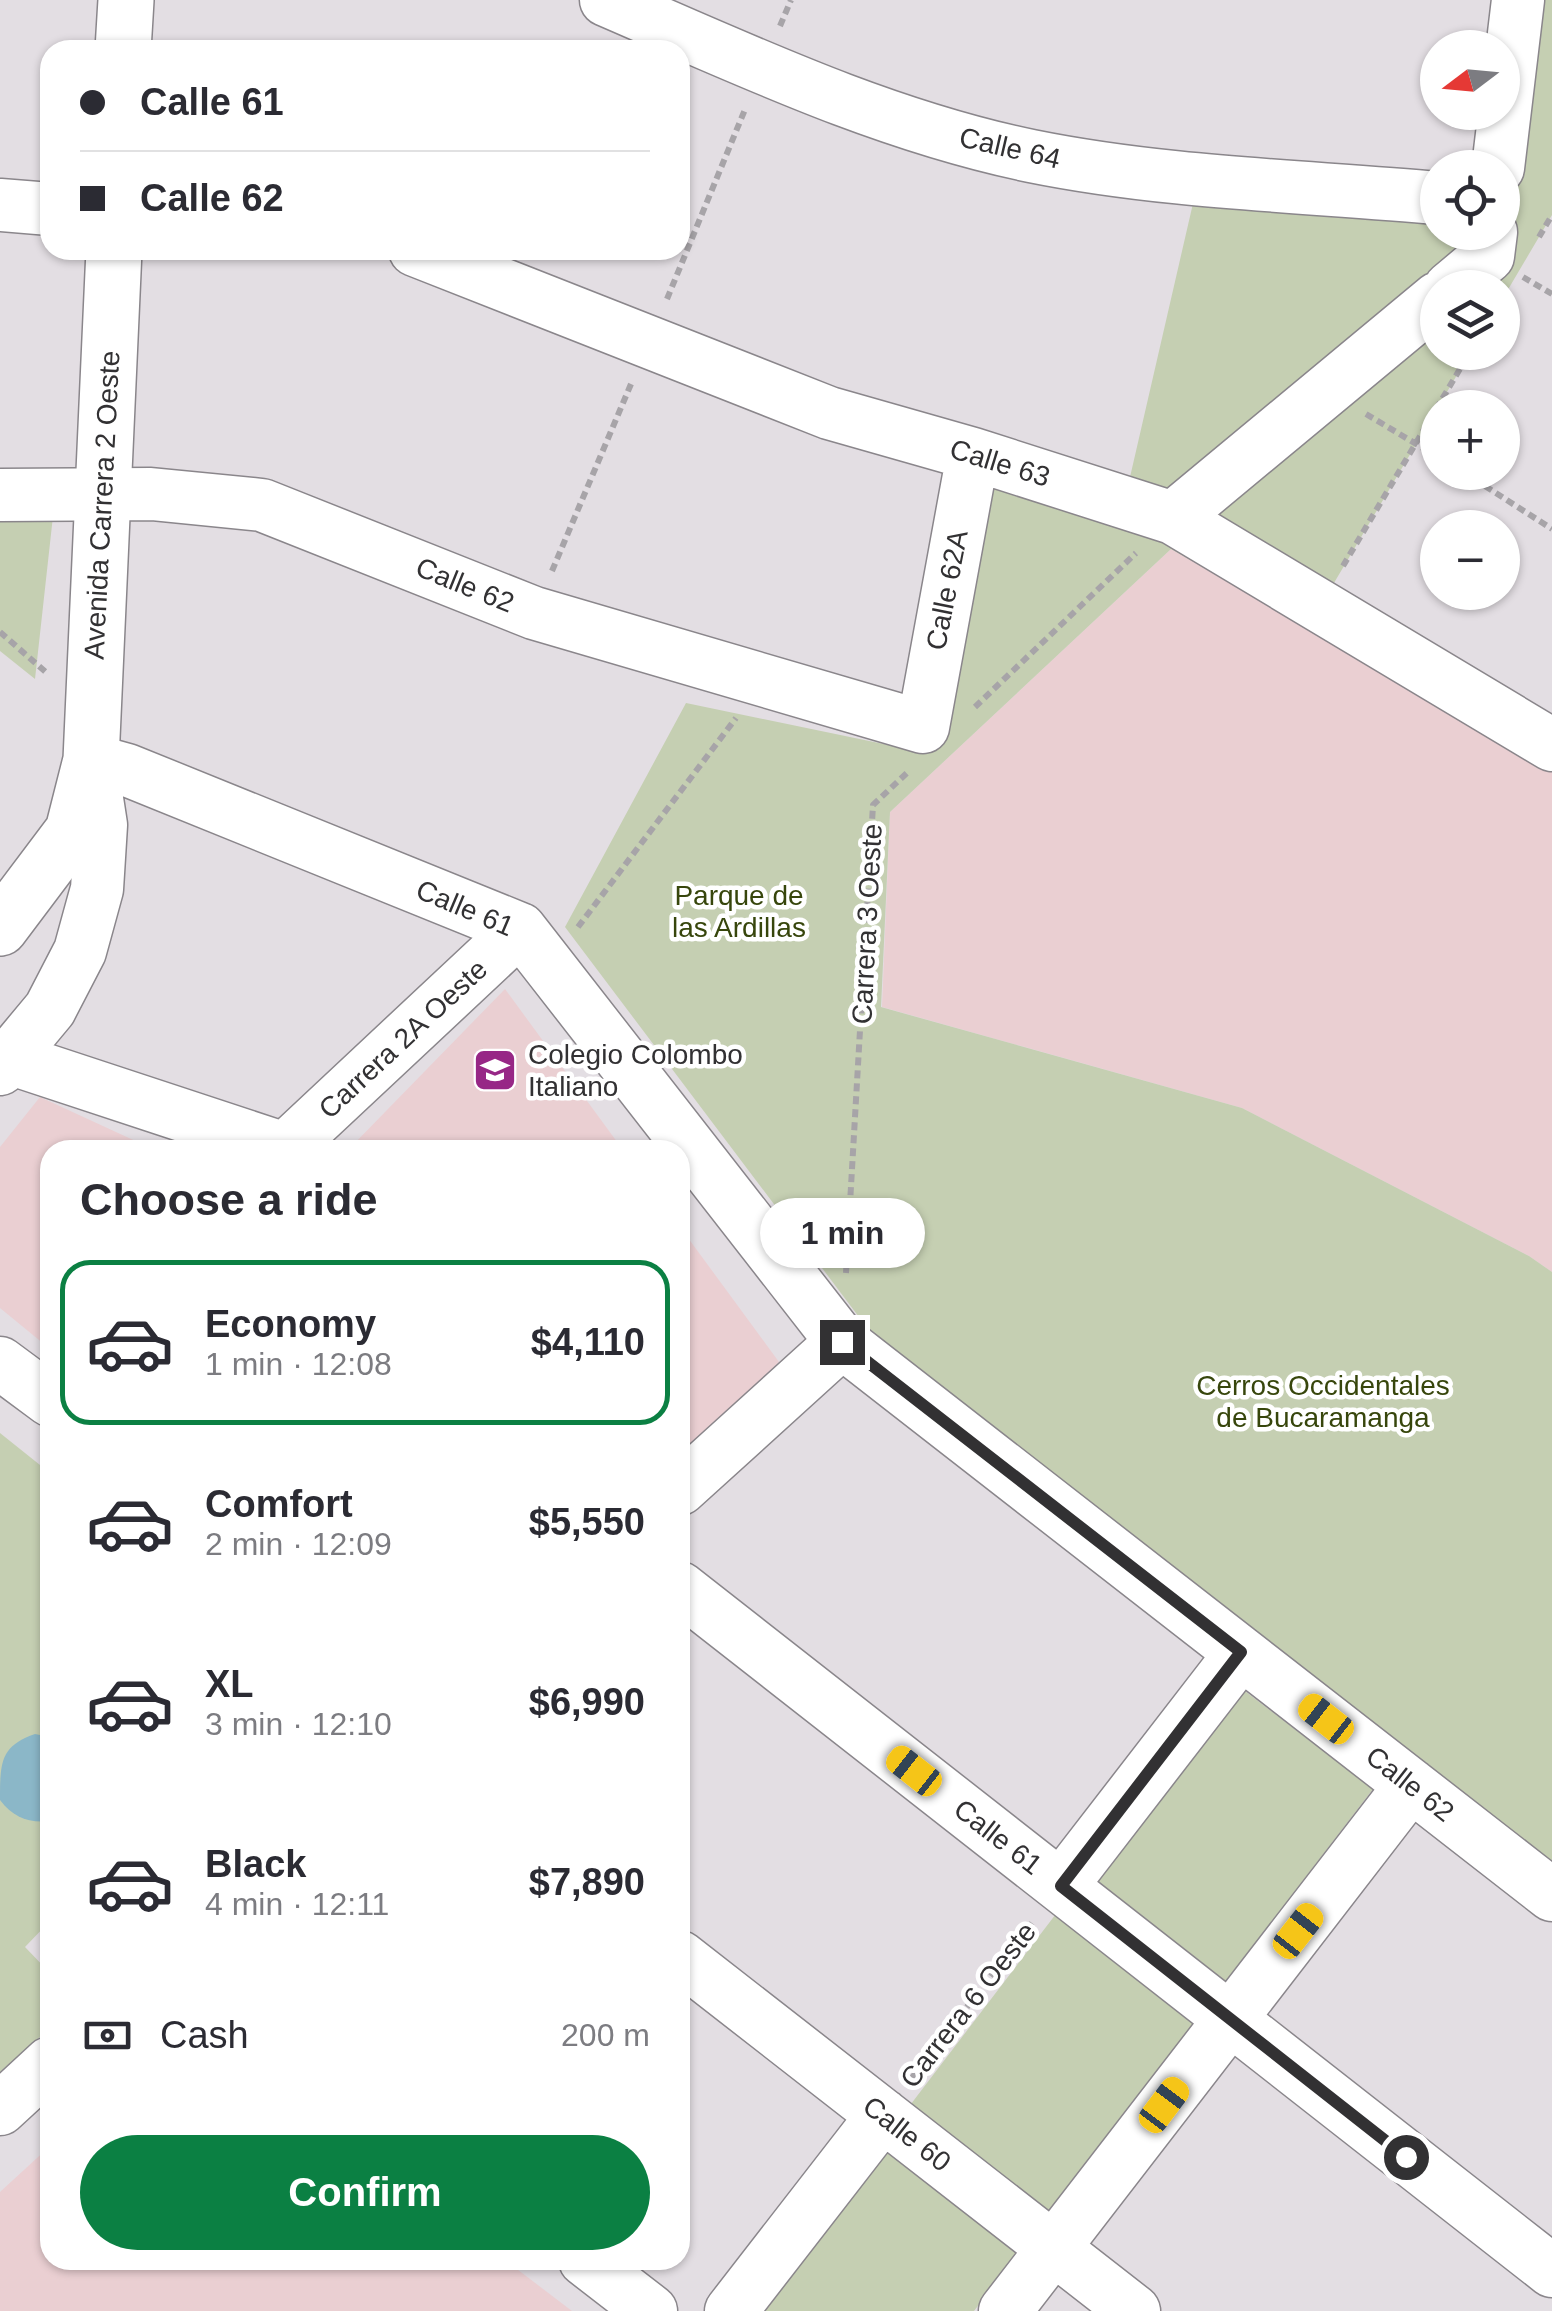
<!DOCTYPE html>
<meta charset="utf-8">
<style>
body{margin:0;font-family:Arial,sans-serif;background:#f7f7f7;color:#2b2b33;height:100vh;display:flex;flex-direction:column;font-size:38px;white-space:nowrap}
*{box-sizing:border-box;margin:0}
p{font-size:32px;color:#7c7c81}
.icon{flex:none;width:55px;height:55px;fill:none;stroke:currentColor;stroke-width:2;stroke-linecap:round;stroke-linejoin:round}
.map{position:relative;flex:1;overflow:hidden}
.details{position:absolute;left:40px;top:1140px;width:650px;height:1130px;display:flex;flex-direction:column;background:#fff;border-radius:30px;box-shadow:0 2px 8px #0004}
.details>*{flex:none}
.banner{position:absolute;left:40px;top:40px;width:650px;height:220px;border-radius:30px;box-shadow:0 2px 8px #0004;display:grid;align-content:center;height:220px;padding:0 40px;background:#fff}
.needle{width:65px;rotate:254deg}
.fabs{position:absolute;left:1420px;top:30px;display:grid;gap:20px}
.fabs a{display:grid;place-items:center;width:100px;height:100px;border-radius:50%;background:#fff;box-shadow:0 2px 8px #0004;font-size:50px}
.end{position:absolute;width:45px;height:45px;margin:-22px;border:12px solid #323133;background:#fff;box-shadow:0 0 0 5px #fff}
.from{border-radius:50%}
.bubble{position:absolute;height:70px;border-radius:35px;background:#fff;box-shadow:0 2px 8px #0004;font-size:32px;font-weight:600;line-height:70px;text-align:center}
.car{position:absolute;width:30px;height:60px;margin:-30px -15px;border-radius:12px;box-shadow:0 0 8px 2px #0007;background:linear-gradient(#f5c518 24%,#345 0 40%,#f5c518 0 76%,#345 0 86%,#f5c518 0)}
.banner b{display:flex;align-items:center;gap:35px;height:95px;font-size:38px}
.banner b+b{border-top:2px solid #e1e1e2}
.banner i{width:25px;height:25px;background:#2b2b33}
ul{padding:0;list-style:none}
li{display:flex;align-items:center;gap:30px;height:165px;margin:0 20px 15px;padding:0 20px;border:5px solid transparent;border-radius:30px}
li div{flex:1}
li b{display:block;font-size:38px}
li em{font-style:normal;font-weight:600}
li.active{border-color:#0b8043}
li>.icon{width:90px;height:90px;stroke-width:1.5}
h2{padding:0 40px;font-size:45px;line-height:120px}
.pay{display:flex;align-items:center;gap:25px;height:110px;padding:0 40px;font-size:38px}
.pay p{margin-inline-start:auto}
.button{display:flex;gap:20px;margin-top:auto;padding:20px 40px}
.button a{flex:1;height:115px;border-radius:60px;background:#0b8043;color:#fff;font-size:40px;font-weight:600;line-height:115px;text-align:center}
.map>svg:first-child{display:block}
</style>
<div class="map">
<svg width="1552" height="2311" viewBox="0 0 1552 2311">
<rect width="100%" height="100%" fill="#e3dee3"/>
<path fill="#eacfd2" d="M1171,549L1552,765V1272L1529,1256L1242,1108L882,1007L890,812Z
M505,989L623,1150H348Z
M40,1097L155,1150H50V1349L0,1308V1147Z
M680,1227L779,1362L680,1455Z
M50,2146V2260H505L572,2311H0V2192Z"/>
<path fill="#c5cfb2" d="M1543,0H1552V215L1503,298L1502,288H1438V352L1470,353L1331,588L1305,625L1171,549L890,812L881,1007L1242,1108L1529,1256L1552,1272V1862L868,1329L565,927L686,703L927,753L949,732L989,483L1119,525L1194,199L1437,222L1438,232H1502L1510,229Z
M0,507H54L35,679L0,651Z
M0,1433L50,1473V1921L25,1947L50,1973V2028L0,2072Z
M1233,1682L1373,1789L974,2311H753Z"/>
<path fill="#8bb7c8" d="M35,1734L50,1737V1821C28,1823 14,1818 0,1800C0,1763 0,1746 35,1734Z"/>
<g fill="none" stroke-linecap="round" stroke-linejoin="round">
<g stroke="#8a868b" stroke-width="55">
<path id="minor" d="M606,0C745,60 882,125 1031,156C1164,183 1303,186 1438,198
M1498,168L1518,0
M0,205L50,209
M415,250L829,413L973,454L1173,518L1552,745
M1450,288L1488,256L1491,232
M0,495L151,494L262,505L534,613L923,727L973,454
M1173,518L1438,298
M9,1058L285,1149L520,929
M0,1069L50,1009L80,951L97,889L101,825L91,760L127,770L520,929L842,1342L1552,1895
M0,1363L50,1400
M680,1489L842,1342
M680,1588L1552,2271
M1061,1886L1241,1653
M680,1957L1134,2311
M0,2109L50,2063
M585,2260L651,2311
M731,2311L883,2115
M1005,2311L1411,1785"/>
</g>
<g stroke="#8a868b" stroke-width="58">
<path id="major" d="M123,50L126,0
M0,928L73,831L91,760L114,250"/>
</g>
<path stroke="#a7a4a8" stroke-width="6" stroke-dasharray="8 5" stroke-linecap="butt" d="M780,26L791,0
M1539,237L1552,215
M1523,277L1552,294
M667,299L746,107
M1366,414L1438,457
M1463,472L1552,529
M1343,566L1470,352
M552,571L631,384
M0,632L48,674
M975,707L1136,553
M578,927L736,718
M846,1273L873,805L909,771
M911,2079L1032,1923"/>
<use href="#minor" stroke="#fff" stroke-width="52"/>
<use href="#major" stroke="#fff" stroke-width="55"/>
</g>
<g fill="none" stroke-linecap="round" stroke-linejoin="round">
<path stroke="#323133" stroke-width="12" d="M842,1342L1241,1652L1061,1886L1406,2157"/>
</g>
<defs>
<g id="school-square" transform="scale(2.25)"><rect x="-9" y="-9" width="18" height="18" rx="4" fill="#972786" stroke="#fff"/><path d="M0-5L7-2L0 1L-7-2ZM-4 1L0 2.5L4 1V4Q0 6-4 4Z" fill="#fff"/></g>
</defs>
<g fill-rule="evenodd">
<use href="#school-square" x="495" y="1070"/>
</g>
<g text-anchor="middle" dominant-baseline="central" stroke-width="9" stroke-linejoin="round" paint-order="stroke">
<g font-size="28" fill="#323133" stroke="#fff">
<text transform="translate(1010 148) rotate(13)">Calle 64</text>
<text transform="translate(1000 463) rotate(17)">Calle 63</text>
<text transform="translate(102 505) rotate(-87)">Avenida Carrera 2 Oeste</text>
<text transform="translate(465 585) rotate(22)">Calle 62</text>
<text transform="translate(947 590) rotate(-79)">Calle 62A</text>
<text transform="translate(465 908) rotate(23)">Calle 61</text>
<text transform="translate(867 924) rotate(-87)">Carrera 3 Oeste</text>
<text transform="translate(403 1039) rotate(-43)">Carrera 2A Oeste</text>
<text transform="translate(1410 1784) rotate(38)">Calle 62</text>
<text transform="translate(998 1837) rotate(38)">Calle 61</text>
<text transform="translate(968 2005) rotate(-52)">Carrera 6 Oeste</text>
<text transform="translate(907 2134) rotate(38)">Calle 60</text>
</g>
<g font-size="28" fill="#37460c" stroke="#fff">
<text x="739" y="895">Parque de<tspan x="739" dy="32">las Ardillas</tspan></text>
<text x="1323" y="1385">Cerros Occidentales<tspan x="1323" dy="32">de Bucaramanga</tspan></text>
</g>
<g font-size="28" fill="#323133" stroke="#fff" text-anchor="start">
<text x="528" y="1054">Colegio Colombo<tspan x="528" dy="32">Italiano</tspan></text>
</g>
</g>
</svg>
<div class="fabs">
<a><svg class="needle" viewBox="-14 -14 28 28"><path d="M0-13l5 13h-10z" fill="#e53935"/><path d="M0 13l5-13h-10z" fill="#7c7c81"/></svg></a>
<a><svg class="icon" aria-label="locate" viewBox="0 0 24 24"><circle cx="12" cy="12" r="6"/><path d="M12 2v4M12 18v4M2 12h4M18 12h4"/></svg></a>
<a><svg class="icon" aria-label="layers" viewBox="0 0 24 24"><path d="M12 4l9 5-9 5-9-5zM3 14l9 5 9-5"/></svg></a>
<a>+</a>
<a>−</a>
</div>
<i class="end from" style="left:1406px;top:2157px"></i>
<i class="end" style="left:842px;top:1342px"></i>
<div class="bubble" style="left:760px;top:1198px;width:165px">1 min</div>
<i class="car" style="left:1326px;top:1719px;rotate:308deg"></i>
<i class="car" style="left:914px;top:1771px;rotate:308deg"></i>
<i class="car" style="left:1298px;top:1931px;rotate:38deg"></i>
<i class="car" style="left:1164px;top:2105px;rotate:37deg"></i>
<div class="banner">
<b><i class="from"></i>Calle 61</b>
<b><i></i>Calle 62</b>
</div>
<section class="details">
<h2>Choose a ride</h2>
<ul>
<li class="active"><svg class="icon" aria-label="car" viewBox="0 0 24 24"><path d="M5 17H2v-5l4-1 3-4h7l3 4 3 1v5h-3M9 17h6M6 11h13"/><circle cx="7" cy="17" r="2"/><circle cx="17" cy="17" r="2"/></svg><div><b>Economy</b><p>1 min · 12:08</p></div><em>$4,110</em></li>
<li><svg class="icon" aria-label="car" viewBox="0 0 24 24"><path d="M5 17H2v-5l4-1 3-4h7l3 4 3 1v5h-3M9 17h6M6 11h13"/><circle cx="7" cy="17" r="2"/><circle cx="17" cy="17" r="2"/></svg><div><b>Comfort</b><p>2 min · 12:09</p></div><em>$5,550</em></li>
<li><svg class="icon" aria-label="car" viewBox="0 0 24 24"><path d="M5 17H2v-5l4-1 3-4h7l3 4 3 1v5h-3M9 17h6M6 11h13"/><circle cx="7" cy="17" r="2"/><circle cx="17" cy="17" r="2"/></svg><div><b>XL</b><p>3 min · 12:10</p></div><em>$6,990</em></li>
<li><svg class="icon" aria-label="car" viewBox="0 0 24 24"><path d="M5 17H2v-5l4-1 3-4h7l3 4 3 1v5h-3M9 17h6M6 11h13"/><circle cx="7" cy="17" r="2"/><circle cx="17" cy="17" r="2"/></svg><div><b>Black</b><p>4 min · 12:11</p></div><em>$7,890</em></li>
</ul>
<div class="pay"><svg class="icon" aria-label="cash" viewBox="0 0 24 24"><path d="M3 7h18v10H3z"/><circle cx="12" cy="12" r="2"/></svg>Cash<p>200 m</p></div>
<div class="button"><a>Confirm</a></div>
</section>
</div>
